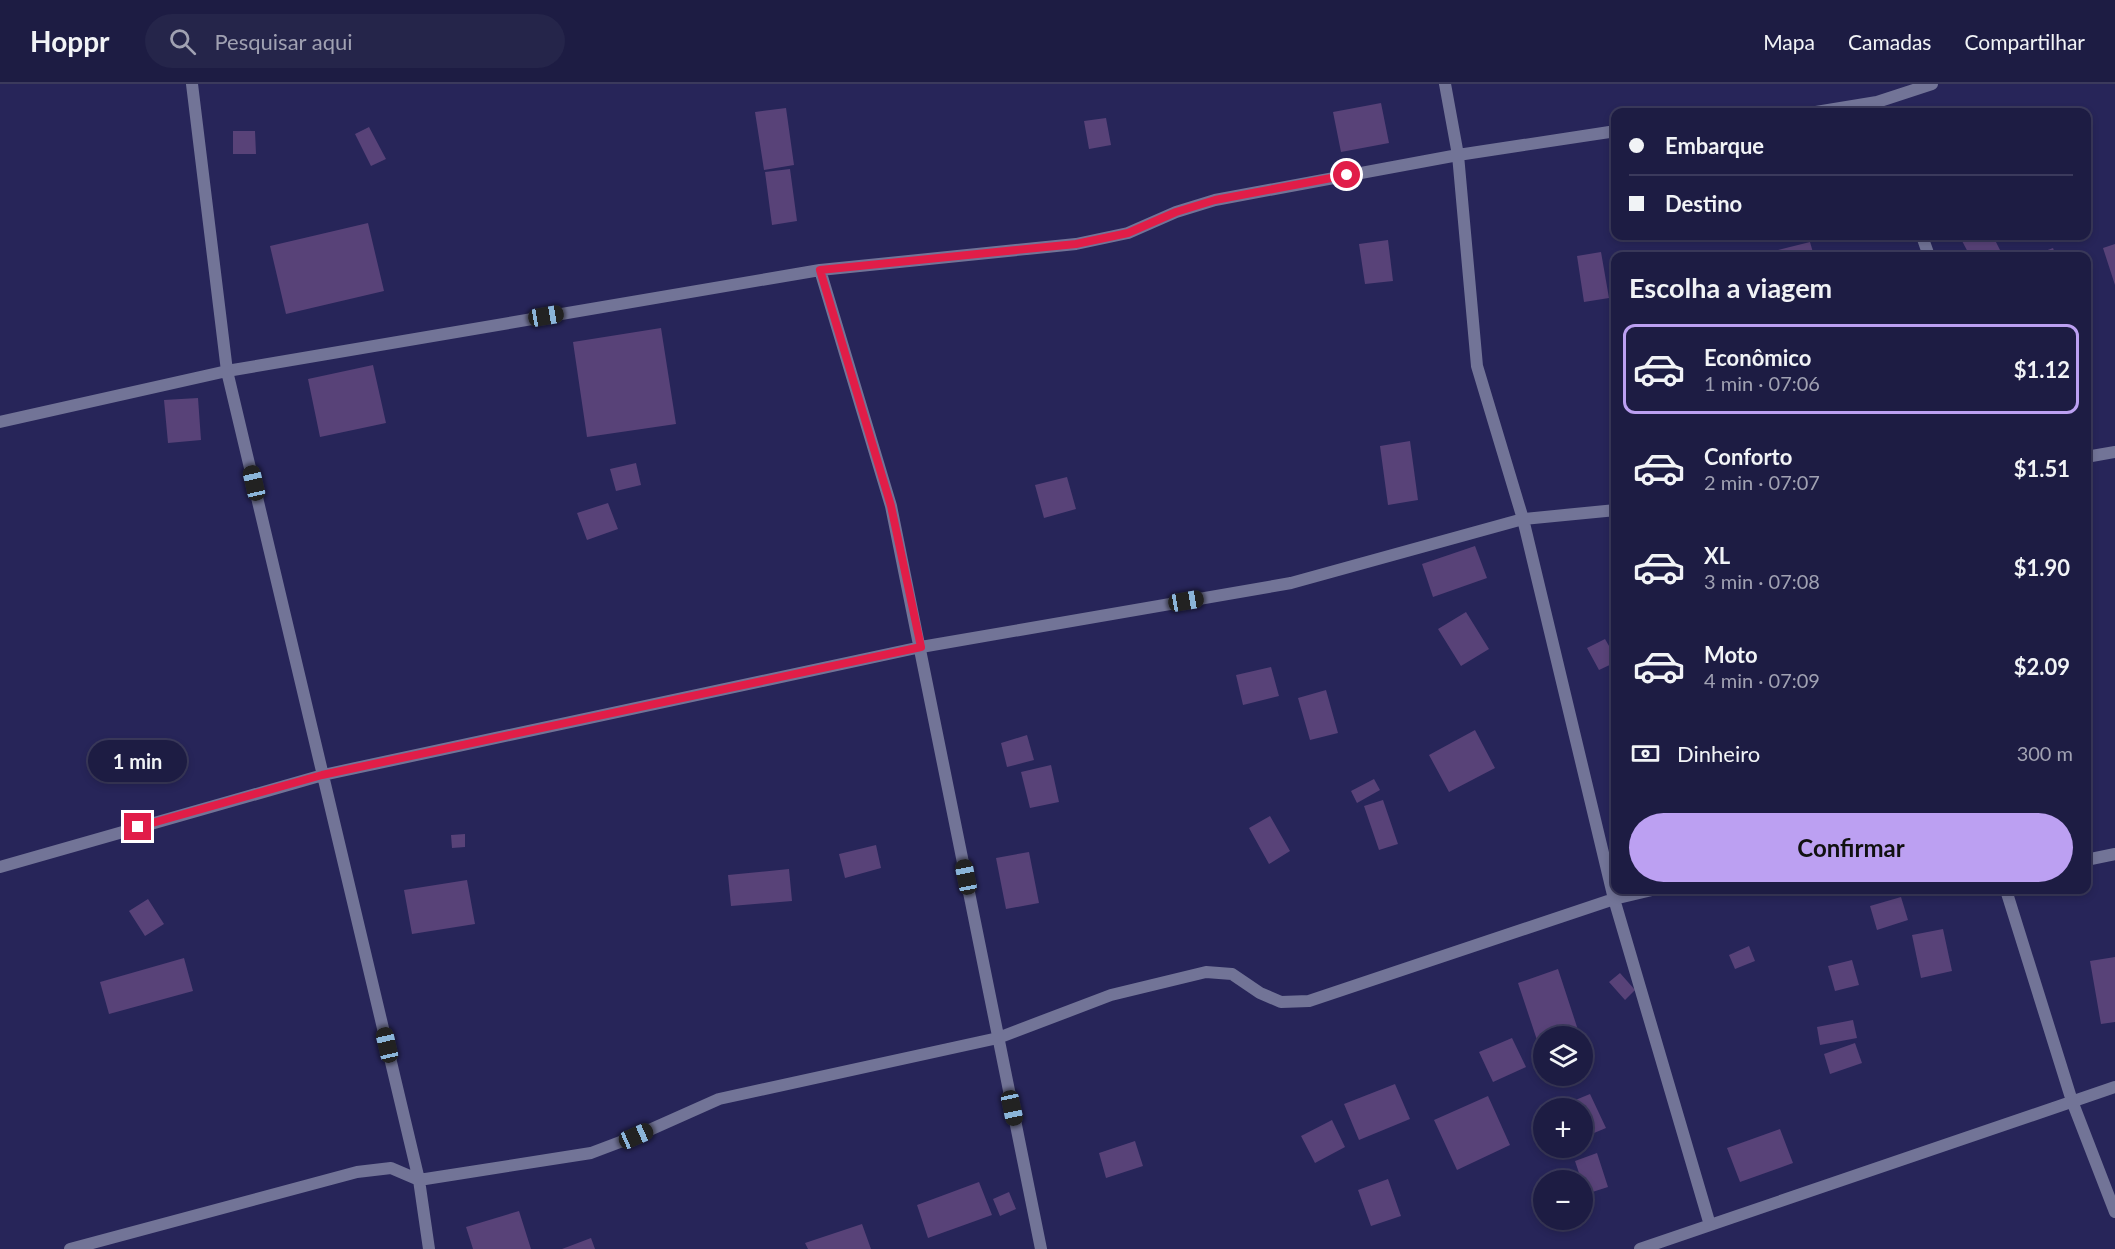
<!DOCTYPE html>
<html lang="pt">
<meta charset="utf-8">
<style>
body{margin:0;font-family:Lato,sans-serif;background:#25254a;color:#f1f3f6;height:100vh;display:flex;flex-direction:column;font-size:22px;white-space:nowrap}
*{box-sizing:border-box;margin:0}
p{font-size:20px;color:#a0a1b2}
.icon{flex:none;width:33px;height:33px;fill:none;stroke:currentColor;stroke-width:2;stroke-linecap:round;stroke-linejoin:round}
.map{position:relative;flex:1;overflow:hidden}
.drawer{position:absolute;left:1611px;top:168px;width:480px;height:642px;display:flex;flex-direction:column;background:#1d1c43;border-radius:12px;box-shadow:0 3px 9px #0003,0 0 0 2px #3b3a5c}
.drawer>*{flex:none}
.guide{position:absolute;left:1611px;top:24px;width:480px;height:132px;border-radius:12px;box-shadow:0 3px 9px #0003,0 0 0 2px #3b3a5c;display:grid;align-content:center;height:132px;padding:0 18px;background:#1d1c43}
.tools{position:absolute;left:1533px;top:942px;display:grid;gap:12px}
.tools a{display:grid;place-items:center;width:60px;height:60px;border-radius:50%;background:#1d1c43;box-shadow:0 3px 9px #0003,0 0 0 2px #3b3a5c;font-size:30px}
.end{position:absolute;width:27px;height:27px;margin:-14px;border:8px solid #e11d48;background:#fff;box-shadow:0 0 0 3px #fff}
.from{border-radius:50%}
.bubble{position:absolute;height:42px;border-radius:21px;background:#1d1c43;box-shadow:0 3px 9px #0003,0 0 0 2px #3b3a5c;font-size:20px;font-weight:700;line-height:42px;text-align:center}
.car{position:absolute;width:18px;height:36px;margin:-18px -9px;border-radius:8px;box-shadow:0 0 4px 2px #0007;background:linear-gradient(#222 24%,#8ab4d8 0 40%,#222 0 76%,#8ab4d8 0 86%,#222 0)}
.guide b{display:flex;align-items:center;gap:21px;height:57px;font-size:22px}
.guide b+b{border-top:2px solid #3b3a5c}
.guide i{width:15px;height:15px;background:#f1f3f6}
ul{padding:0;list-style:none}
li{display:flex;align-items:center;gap:18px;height:90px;margin:0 12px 9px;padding:0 6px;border:3px solid transparent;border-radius:12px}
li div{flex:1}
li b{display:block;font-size:22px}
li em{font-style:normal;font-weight:700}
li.on{border-color:#bca0f2}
li>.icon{width:54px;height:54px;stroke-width:1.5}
h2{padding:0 18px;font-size:27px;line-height:72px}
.pay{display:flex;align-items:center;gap:15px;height:66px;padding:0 18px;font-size:22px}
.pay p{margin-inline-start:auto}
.button{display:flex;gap:12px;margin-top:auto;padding:12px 18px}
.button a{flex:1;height:69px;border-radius:36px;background:#bca0f2;color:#111;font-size:24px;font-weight:700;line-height:69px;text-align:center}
header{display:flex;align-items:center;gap:36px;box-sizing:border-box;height:84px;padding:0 30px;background:#1d1c43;border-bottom:2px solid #3b3a5c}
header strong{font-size:28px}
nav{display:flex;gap:33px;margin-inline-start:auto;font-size:21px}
.search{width:420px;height:54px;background:#25254a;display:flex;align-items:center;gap:15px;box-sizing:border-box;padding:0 21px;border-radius:33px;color:#a0a1b2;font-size:22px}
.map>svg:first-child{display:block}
</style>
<header>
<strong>Hoppr</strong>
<div class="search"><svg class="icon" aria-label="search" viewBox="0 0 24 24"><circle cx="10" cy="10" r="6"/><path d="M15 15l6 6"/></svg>Pesquisar aqui</div>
<nav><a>Mapa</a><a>Camadas</a><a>Compartilhar</a></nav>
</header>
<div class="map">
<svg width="2115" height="1165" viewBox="0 0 2115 1165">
<rect width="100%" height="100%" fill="#272559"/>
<path fill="#584278" d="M1381,19L1389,59L1341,68L1333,28Z
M786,24L794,81L764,86L755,28Z
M1106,34L1111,61L1089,65L1084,37Z
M369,43L386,75L371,82L355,50Z
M233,47H255L256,70H233Z
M790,85L797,137L772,141L765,88Z
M368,139L384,207L286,230L270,162Z
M1969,152H1993L2000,166L1987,172H1970L1961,155Z
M1388,156L1393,197L1365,200L1359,160Z
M1810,158L1814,172H1771L1770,168Z
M2115,160V201L2103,164Z
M2053,164L2056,172H2032Z
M1601,168L1609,214L1584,218L1577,172Z
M661,244L676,340L587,353L573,258Z
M373,281L386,339L320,353L308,295Z
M198,314L201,356L168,359L164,316Z
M1410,357L1418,416L1388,421L1380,362Z
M636,379L641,401L616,407L610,385Z
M1067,393L1076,425L1044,434L1035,401Z
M608,419L618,445L587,456L577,429Z
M1475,462L1487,494L1433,513L1422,480Z
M1466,528L1489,565L1461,582L1438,545Z
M1605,555L1616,574V578L1599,586L1587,564Z
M1271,583L1279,612L1243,621L1236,591Z
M1326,606L1338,649L1310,656L1298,614Z
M1475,646L1495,684L1449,708L1429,671Z
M1027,651L1034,676L1007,683L1001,659Z
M1051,681L1059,718L1030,724L1021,688Z
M1374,695L1380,706L1357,719L1351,707Z
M1383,716L1398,760L1379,766L1364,722Z
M1270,732L1290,767L1269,780L1249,744Z
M465,750V763L452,764L451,751Z
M876,761L881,784L845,794L839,770Z
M1029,768L1039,819L1006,825L996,774Z
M789,785L792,817L731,822L728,791Z
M467,796L475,840L412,850L404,806Z
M1901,813L1908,836L1877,846L1870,822Z
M148,815L164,840L145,852L129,827Z
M1943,845L1952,887L1921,894L1912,851Z
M1749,862L1755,877L1735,885L1729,871Z
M2115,873V938L2101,940L2090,877Z
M184,874L193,907L109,930L100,898Z
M1852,876L1859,901L1835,907L1828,882Z
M1558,885L1579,949L1568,952H1544V960L1539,962L1518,899Z
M1620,889L1635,906L1625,916L1609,898Z
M1853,936L1857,954L1820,961L1817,943Z
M1512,954L1526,983L1493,998L1479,968Z
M1855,959L1862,979L1830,990L1824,970Z
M1395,1000L1410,1035L1359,1056L1344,1020Z
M1590,1010L1606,1044L1582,1054V1024H1556Z
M1488,1012L1510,1061L1457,1086L1434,1036Z
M1332,1036L1345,1063L1315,1079L1301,1052Z
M1780,1045L1793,1079L1740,1098L1727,1064Z
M1135,1057L1143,1082L1106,1094L1099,1069Z
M1597,1069L1608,1103L1586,1110L1575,1077Z
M1388,1095L1401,1132L1371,1142L1358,1106Z
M979,1098L992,1131L928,1154L917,1121Z
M1009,1108L1016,1125L1000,1132L993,1115Z
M519,1127L531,1165H473L466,1143Z
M862,1140L871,1165H808L805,1159Z
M591,1154L595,1165H562Z"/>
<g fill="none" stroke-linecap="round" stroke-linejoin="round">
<path stroke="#727497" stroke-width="12" d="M192,0L227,287L419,1096L429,1165
M1445,0L1458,71L1477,282L1523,435L1614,815L1710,1141
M1816,28L1877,18L1932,0
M1922,152L1929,172
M820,186L891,422L1041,1165
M0,338L227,287L820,186L1076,160L1128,149L1176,128L1215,116L1458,71L1616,47
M2086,373L2115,368
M2086,776L2115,770
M0,783L323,691L921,563L1291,499L1523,435L1616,426
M2006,806L2072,1017L2115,1128
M70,1165L357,1088L391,1084L419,1096L591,1069L636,1052L719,1015L998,954L1111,911L1206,888L1232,890L1260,909L1281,918L1309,917L1614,815L1652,806
M1640,1165L2115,1003"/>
</g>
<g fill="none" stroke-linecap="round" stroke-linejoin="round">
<path stroke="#e11d48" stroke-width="8" d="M138,743L322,691L921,563L891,422L820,186L1076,160L1128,149L1176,128L1215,116L1347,91"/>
</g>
</svg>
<div class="tools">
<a><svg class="icon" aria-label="layers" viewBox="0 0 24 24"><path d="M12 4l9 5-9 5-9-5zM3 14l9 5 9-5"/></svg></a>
<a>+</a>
<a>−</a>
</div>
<i class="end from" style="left:1347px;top:91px"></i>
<i class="end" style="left:138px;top:743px"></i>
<div class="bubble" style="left:88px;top:656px;width:99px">1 min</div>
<i class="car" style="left:546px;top:232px;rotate:80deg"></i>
<i class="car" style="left:254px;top:399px;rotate:347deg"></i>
<i class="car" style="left:1186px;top:517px;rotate:80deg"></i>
<i class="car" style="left:966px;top:793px;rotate:349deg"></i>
<i class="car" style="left:387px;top:961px;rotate:347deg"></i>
<i class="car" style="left:1012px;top:1024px;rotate:168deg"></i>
<i class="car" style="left:636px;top:1052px;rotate:66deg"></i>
<div class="guide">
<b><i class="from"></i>Embarque</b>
<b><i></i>Destino</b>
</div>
<section class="drawer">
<h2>Escolha a viagem</h2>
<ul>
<li class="on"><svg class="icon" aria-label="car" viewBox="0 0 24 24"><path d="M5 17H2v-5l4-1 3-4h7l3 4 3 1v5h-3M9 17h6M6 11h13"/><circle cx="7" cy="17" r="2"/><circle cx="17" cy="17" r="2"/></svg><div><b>Econômico</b><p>1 min · 07:06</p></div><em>$1.12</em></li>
<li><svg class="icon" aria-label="car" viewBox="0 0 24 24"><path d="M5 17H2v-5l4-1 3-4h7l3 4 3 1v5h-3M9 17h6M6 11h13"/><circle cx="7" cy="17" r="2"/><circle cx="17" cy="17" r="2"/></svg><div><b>Conforto</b><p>2 min · 07:07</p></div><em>$1.51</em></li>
<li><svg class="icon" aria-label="car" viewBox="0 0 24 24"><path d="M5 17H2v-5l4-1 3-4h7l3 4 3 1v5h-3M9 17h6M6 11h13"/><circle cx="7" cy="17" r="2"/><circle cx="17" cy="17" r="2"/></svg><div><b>XL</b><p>3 min · 07:08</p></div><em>$1.90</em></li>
<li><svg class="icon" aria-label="car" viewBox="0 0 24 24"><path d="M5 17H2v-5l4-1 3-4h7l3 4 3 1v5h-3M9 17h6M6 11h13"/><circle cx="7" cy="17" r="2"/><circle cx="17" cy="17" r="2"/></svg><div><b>Moto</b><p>4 min · 07:09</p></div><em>$2.09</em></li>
</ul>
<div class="pay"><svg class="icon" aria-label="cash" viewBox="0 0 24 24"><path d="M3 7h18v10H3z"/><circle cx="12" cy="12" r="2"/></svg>Dinheiro<p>300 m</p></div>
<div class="button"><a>Confirmar</a></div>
</section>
</div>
